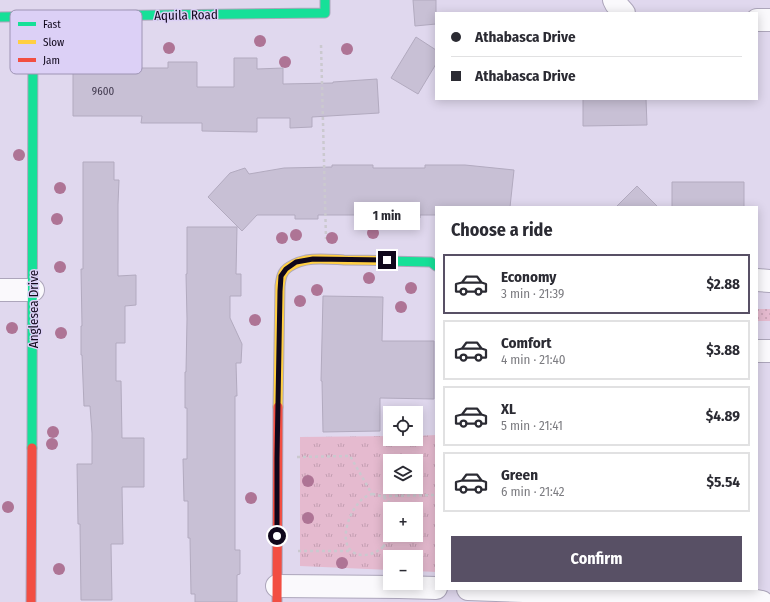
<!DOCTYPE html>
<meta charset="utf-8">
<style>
body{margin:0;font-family:"Fira Sans Condensed",sans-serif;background:#f7f7f7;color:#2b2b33;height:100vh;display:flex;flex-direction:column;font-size:15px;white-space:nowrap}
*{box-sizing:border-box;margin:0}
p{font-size:13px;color:#7c7c81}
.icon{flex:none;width:22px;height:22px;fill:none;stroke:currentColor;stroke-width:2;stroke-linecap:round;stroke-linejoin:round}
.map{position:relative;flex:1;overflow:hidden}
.drawer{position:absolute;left:435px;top:206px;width:323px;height:384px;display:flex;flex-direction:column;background:#fff;border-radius:0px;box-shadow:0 2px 10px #0003}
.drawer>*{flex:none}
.banner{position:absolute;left:435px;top:12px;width:323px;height:88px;border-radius:0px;box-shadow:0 2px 10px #0003;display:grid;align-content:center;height:88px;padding:0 16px;background:#fff}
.tools{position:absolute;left:383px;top:406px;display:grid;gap:8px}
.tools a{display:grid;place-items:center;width:40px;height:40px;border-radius:0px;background:#fff;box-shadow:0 2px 10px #0003;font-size:20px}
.end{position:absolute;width:18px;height:18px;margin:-9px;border:5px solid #0f071b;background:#fff;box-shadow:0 0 0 2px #fff}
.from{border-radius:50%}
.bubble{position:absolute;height:28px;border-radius:0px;background:#fff;box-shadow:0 2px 10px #0003;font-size:13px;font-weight:700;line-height:28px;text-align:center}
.banner b{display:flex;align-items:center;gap:14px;height:38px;font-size:15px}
.banner b+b{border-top:1px solid #e1e1e2}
.banner i{width:10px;height:10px;background:#2b2b33}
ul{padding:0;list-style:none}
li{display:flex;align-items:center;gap:12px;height:60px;margin:0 8px 6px;padding:0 8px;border:2px solid #e1e1e2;border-radius:0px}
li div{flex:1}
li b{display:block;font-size:15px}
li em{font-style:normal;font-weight:700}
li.active{border-color:#585065}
li>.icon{width:36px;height:36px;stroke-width:1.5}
h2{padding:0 16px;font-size:18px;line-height:48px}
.action{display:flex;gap:8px;margin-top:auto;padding:8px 16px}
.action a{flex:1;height:46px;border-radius:0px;background:#585065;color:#fff;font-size:16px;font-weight:700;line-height:46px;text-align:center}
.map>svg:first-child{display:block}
</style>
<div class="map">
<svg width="770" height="602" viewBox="0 0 770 602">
<defs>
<pattern id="grass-dots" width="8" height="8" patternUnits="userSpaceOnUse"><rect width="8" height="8" fill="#e5bacf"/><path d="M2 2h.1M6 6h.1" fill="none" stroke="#c39eb1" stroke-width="1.8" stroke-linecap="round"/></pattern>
<pattern id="park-tufts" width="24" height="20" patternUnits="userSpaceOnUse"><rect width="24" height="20" fill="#e5bacf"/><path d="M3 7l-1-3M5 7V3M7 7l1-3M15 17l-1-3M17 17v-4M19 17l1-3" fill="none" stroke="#c39eb1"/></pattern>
</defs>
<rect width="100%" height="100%" fill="#e0d8ee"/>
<path fill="url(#grass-dots)" d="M757,309H770V321H757Z"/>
<path fill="url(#park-tufts)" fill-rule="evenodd" d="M436,435V572L416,571V557H390V570L300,566V437L390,436V439H416V436ZM390,461H416V487H390ZM390,509H416V535H390Z"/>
<path fill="#c8c0d5" stroke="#b2aabf" d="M413,0H436V24L415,26Z
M416,37L436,50V64L418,94L391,78Z
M234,58H257V69L283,68V84L333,83V82L377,79L379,113L312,117V127L290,128V118H257V132L202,131V123H141L142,116H73V67H133V68H168V62H197V87H234Z
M583,99H646L647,125L583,126Z
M83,162H114V180H119L118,204V276L136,275V305L125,306V343H116V381H121L122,438H144V487H122L123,544H111L112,600H81L80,524H78L77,464H92V433L90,406H84L82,355H81V326H82L81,269H83Z
M332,165H373V168H425V165H465L514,170L510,207H436V215H420V218H379V215H318V219H295V215H257L242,231L208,197L230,173L245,168L249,174L284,168L332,167Z
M672,182H744V207H672Z
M637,186L658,207H616Z
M187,227H237L236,274H241V296H230V318L242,344L241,363H236L237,396H235V550H240V574L237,575V602H195V594H191L190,538H188V501H184L183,459H187V408H185V372H186L187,319L186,274H187Z
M323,296L383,297L382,341H434V399L380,398V431L323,432L322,381H321Z"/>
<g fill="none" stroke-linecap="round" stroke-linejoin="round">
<g stroke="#ada6bb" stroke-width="24">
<path id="street" d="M614,0L616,4L624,13
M757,20H770
M757,280L770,281
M0,290H33
M757,351H770
M277,586L399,587L436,588
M468,589L746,599L762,602"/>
</g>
<g stroke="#ada6bb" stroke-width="11">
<path id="fast" d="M0,17L325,13V0
M385,261L431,262L436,266
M32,448L33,17"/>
</g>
<g stroke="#ada6bb" stroke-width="11">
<path id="slow" d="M278,407L280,286C281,278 282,271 289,267C305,256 326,259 344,260C358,260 371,260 385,261"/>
</g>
<g stroke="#ada6bb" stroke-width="11">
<path id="jam" d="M31,602L32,448
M277,602L278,407"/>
</g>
<path stroke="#cbc9cf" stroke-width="2.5" stroke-dasharray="3 3" stroke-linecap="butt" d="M321,45L326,239
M297,457L350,456L372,494C366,496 361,499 357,505C346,518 336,554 363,555C371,555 377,552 383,547L390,558
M372,494C384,496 387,498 393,509
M383,496L436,495
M383,547L387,541L390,535
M298,551H351"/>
<use href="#street" stroke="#faf9fc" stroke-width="22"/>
<use href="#fast" stroke="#16e098" stroke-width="9"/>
<use href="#slow" stroke="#ffcf43" stroke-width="9"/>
<use href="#jam" stroke="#f24e42" stroke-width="9"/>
</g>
<g fill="#ae7495">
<circle cx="260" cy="41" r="6"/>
<circle cx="169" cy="48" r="6"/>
<circle cx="347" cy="49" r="6"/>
<circle cx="285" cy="62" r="6"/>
<circle cx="19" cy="155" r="6"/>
<circle cx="60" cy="188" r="6"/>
<circle cx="57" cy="219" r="6"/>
<circle cx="373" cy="233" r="6"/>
<circle cx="296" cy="235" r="6"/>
<circle cx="282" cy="238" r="6"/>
<circle cx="332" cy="238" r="6"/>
<circle cx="60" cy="267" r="6"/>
<circle cx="369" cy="278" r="6"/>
<circle cx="411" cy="288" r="6"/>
<circle cx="317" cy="290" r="6"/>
<circle cx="300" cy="301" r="6"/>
<circle cx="401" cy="307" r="6"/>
<circle cx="255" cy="320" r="6"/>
<circle cx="12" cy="328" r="6"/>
<circle cx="61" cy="333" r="6"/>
<circle cx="53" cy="432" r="6"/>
<circle cx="52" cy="444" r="6"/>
<circle cx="308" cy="481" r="6"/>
<circle cx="251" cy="498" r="6"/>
<circle cx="8" cy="507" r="6"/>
<circle cx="308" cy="518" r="6"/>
<circle cx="342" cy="563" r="6"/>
<circle cx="59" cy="569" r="6"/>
</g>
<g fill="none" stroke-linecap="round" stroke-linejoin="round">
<path stroke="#0f071b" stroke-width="5" d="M277,536V458L280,291L281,276L286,269L296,262L313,259L387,260"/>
</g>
<g text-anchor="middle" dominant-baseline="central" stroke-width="3" stroke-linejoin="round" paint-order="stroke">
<g font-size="11" fill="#3f374c">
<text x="103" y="91">9600</text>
</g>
<g font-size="13" fill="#0f071b" stroke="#dcd0f6">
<text transform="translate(186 15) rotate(-1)">Aquila Road</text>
<text transform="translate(33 309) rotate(-90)">Anglesea Drive</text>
</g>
</g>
<rect x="10" y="10" width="132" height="64" rx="6" fill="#dcd0f6" stroke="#9e94b4" stroke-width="1"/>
<rect x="18" y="22" width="18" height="4" fill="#16e098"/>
<rect x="18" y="40" width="18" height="4" fill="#ffcf43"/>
<rect x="18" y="58" width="18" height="4" fill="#f24e42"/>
<g font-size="11" fill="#0f071b">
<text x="43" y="28">Fast</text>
<text x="43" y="46">Slow</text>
<text x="43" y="64">Jam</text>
</g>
</svg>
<div class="tools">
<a><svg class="icon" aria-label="locate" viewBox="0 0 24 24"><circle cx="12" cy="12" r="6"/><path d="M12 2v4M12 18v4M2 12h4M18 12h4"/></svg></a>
<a><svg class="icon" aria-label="layers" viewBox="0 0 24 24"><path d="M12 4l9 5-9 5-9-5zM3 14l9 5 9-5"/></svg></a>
<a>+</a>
<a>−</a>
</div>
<i class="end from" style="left:277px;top:536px"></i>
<i class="end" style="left:387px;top:260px"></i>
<div class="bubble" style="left:354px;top:202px;width:66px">1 min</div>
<div class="banner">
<b><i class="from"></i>Athabasca Drive</b>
<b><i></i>Athabasca Drive</b>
</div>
<section class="drawer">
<h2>Choose a ride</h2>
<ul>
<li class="active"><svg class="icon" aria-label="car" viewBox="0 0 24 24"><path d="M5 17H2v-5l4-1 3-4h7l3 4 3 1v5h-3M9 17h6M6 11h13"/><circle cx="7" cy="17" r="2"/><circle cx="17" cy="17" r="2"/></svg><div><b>Economy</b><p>3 min · 21:39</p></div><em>$2.88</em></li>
<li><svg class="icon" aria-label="car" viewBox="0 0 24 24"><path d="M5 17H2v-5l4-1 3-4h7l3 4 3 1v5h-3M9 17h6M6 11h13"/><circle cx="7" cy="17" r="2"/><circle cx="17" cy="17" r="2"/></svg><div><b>Comfort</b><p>4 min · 21:40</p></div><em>$3.88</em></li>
<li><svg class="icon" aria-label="car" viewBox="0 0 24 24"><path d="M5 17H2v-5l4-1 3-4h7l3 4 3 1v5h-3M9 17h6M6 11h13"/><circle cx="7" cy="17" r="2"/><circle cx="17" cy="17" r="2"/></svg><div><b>XL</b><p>5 min · 21:41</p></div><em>$4.89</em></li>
<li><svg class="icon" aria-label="car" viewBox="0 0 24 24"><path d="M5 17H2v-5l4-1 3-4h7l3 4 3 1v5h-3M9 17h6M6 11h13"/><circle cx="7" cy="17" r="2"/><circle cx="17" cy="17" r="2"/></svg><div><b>Green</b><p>6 min · 21:42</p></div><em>$5.54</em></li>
</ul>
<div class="action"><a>Confirm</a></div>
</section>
</div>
